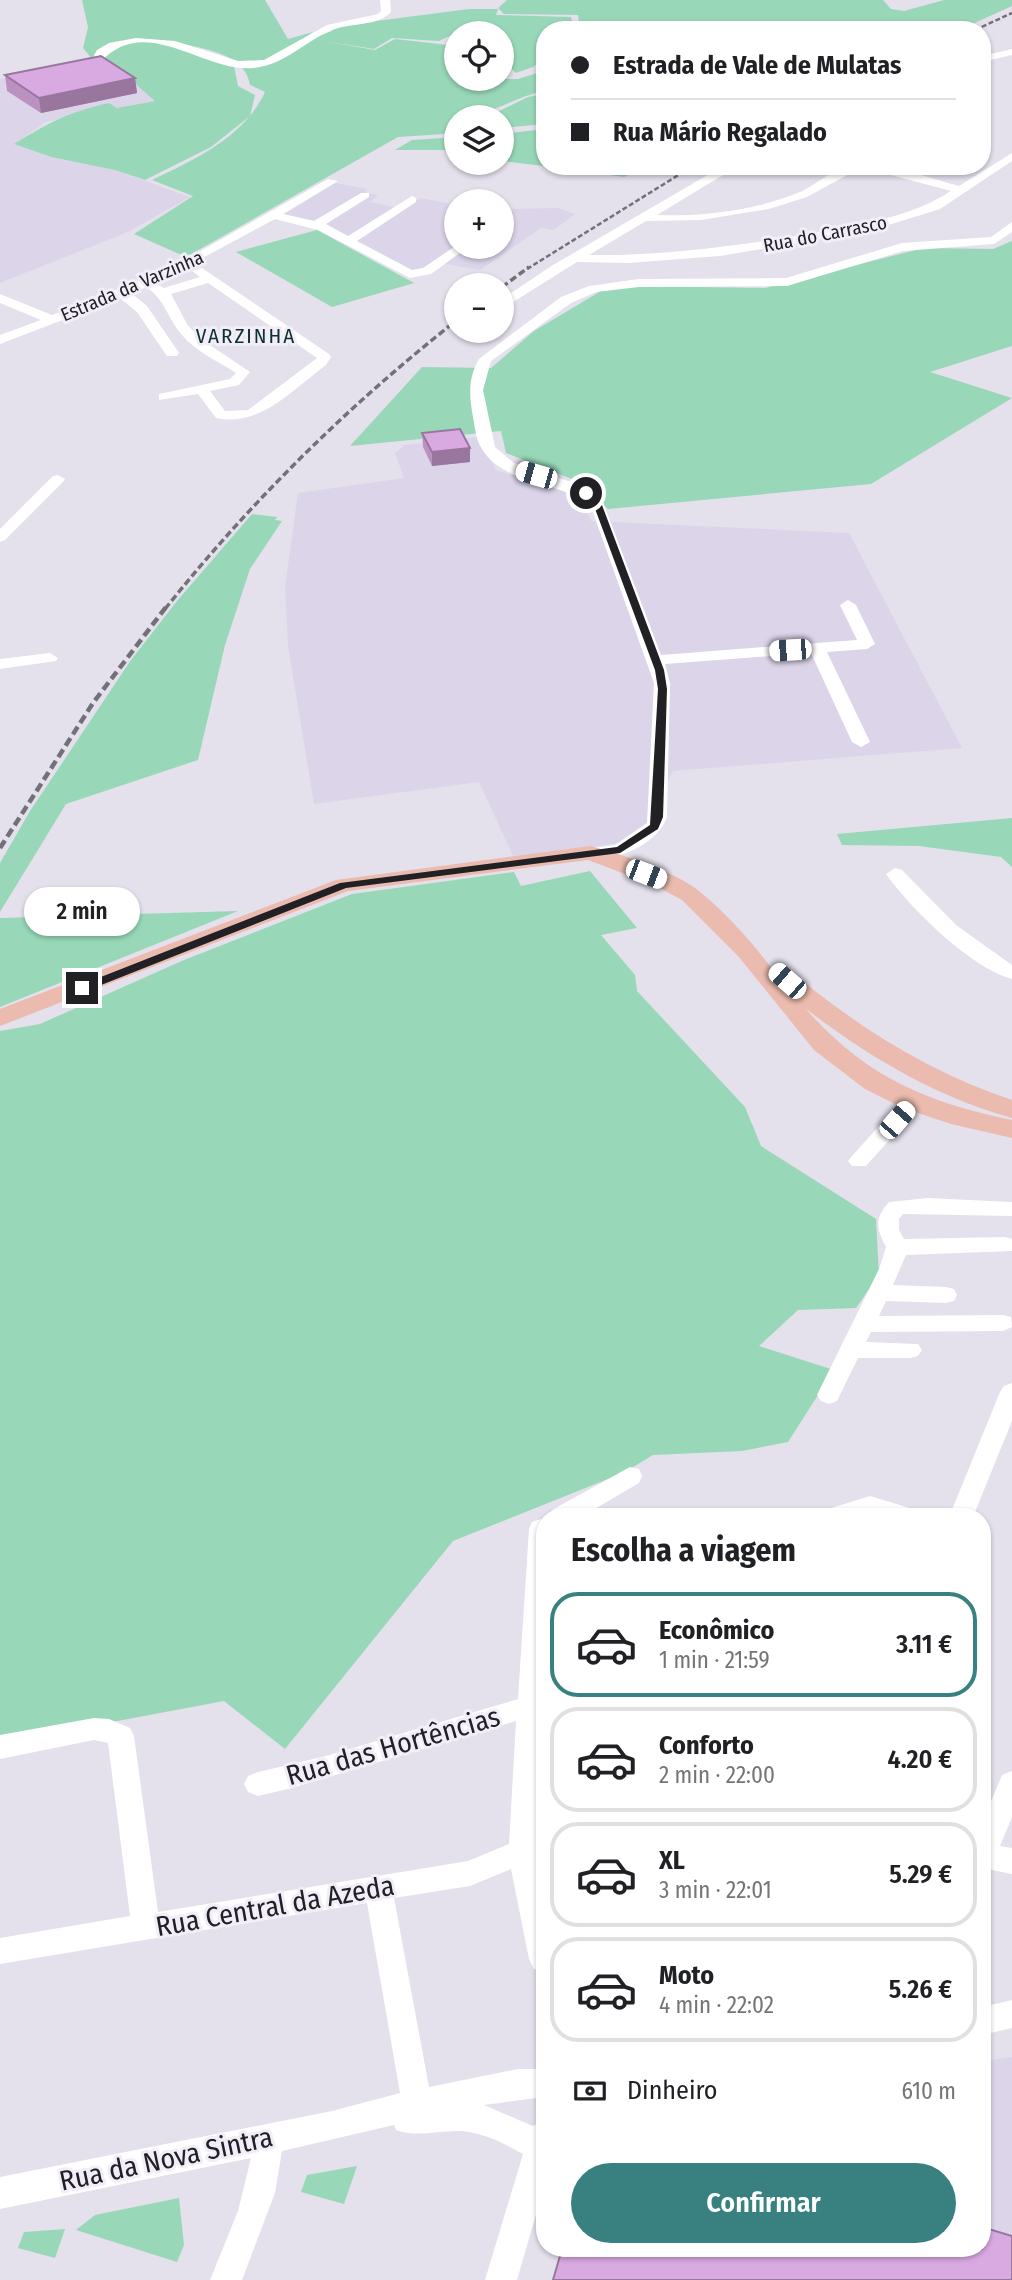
<!DOCTYPE html>
<html lang="pt">
<meta charset="utf-8">
<style>
body{margin:0;font-family:"Fira Sans Condensed",sans-serif;background:#f6f6f6;color:#202124;height:100vh;display:flex;flex-direction:column;font-size:26px;white-space:nowrap}
*{box-sizing:border-box;margin:0}
p{font-size:23px;color:#757577}
.icon{flex:none;width:38px;height:38px;fill:none;stroke:currentColor;stroke-width:2;stroke-linecap:round;stroke-linejoin:round}
.map{position:relative;flex:1;overflow:hidden}
.drawer{position:absolute;left:536px;top:1508px;width:455px;height:749px;display:flex;flex-direction:column;background:#fff;border-radius:28px;box-shadow:0 2px 5px #0004}
.drawer>*{flex:none}
.banner{position:absolute;left:536px;top:21px;width:455px;height:154px;border-radius:28px;box-shadow:0 2px 5px #0004;display:grid;align-content:center;height:154px;padding:0 35px;background:#fff}
.fabs{position:absolute;left:444px;top:21px;display:grid;gap:14px}
.fabs a{display:grid;place-items:center;width:70px;height:70px;border-radius:50%;background:#fff;box-shadow:0 2px 5px #0004;font-size:35px}
.end{position:absolute;width:32px;height:32px;margin:-16px;border:9px solid #212024;background:#fff;box-shadow:0 0 0 4px #fff}
.from{border-radius:50%}
.bubble{position:absolute;height:49px;border-radius:24px;background:#fff;box-shadow:0 2px 5px #0004;font-size:23px;font-weight:600;line-height:49px;text-align:center}
.car{position:absolute;width:21px;height:42px;margin:-21px -10px;border-radius:9px;box-shadow:0 0 5px 2px #0007;background:linear-gradient(#fff 24%,#345 0 40%,#fff 0 76%,#345 0 86%,#fff 0)}
.banner b{display:flex;align-items:center;gap:24px;height:66px;font-size:26px}
.banner b+b{border-top:2px solid #e0e0e0}
.banner i{width:18px;height:18px;background:#202124}
ul{padding:0;list-style:none}
li{display:flex;align-items:center;gap:21px;height:105px;margin:0 14px 10px;padding:0 21px;border:4px solid #e0e0e0;border-radius:28px}
li div{flex:1}
li b{display:block;font-size:26px}
li em{font-style:normal;font-weight:600}
li.current{border-color:#388180}
li>.icon{width:63px;height:63px;stroke-width:1.5}
h2{padding:0 35px;font-size:32px;line-height:84px}
.pay{display:flex;align-items:center;gap:18px;height:77px;padding:0 35px;font-size:26px}
.pay p{margin-inline-start:auto}
.action{display:flex;gap:14px;margin-top:auto;padding:14px 35px}
.action a{flex:1;height:80px;border-radius:42px;background:#388180;color:#fff;font-size:28px;font-weight:600;line-height:80px;text-align:center}
.map>svg:first-child{display:block}
</style>
<div class="map">
<svg width="1012" height="2280" viewBox="0 0 1012 2280">
<rect width="100%" height="100%" fill="#e4e0ec"/>
<path fill="#dcd5ea" d="M105,58L155,101L46,122L14,144L51,157L115,170L190,197L128,232L0,283V79Z
M335,183L367,189L365,193L378,195L370,202L403,209L421,198L457,205L443,217L457,220V247H502V209L558,208L575,214L554,230L541,228L480,270L435,262L421,271L410,272L315,221L285,214Z
M479,437L496,470L580,495L591,521L849,533L962,748L673,771L646,826L623,842L515,860L479,782L314,804L288,646L285,587L298,493L404,478L395,453L405,445Z
M1012,2057V2248L982,2239V2061Z"/>
<path fill="#98d8b8" d="M82,0H265L288,39L313,32L305,38L375,50L395,39L448,45L457,40V79H502V73L507,79H518L544,71V91C513,97 489,117 457,117V127L444,134L398,137L186,257L134,234L193,196L152,180C196,159 244,137 265,92L250,85C245,49 190,47 161,40L234,66L238,86L255,95L250,116L211,147L145,180L115,170L51,157L14,144C50,122 66,113 109,103L117,108L155,101L105,58L93,60L83,48L88,27Z
M507,0H883L891,9L904,11L944,0H1012V6L959,30L580,29L578,15L504,14L498,8Z
M469,9H498L496,15L571,17L574,30H544V58L533,67L516,73L502,60V33L458,32L439,41L392,38L374,49L310,39L332,31L330,27Z
M544,94V124L502,128V117H487L528,97Z
M544,129V166L502,161V134Z
M457,137V150H395L412,140Z
M545,166H629L642,169L624,177Z
M317,230L414,283L332,307L236,252Z
M1012,241V346L930,372L1012,398L871,484L608,509L577,481L506,453L501,431L350,446L422,367L491,368L534,331L601,291L637,286L765,288L924,248L993,249Z
M252,514L277,517L275,520L282,521L250,569L225,645L198,760L66,804L0,912V863L30,811L131,660L177,601Z
M1012,818V867L1001,857L919,846L842,845L837,834Z
M590,871L637,928L601,935L635,975L637,991L745,1107L761,1146L876,1219L879,1275L856,1308L798,1310L759,1346L834,1370L788,1442L742,1451L653,1455L623,1473L453,1541L285,1749L224,1701L0,1743V1031L40,1024L184,960L352,894L514,872L521,886Z
M238,911L0,1007V918Z
M357,2166L344,2204L301,2192L307,2175Z
M179,2198L184,2245L177,2262L76,2230L95,2215Z
M65,2229L55,2258L18,2248L24,2232Z"/>
<g fill="none" stroke-linecap="round" stroke-linejoin="round">
<path fill="#fff" fill-rule="evenodd" d="M380,0H390L391,12C378,26 353,23 335,29C305,40 286,65 253,68C201,72 143,10 98,65L74,70L69,67L91,61L97,50L109,43L136,38L175,41L238,61L264,60L327,25L378,14L381,11Z
M1012,49V55L982,62V56Z
M1012,153V161L940,209L869,231L720,256L628,263L577,262L502,309V299L553,265L723,166H738L657,215C703,217 757,210 800,192C818,184 833,168 853,166C889,163 925,177 959,186ZM863,172L891,175L951,191C908,219 853,226 803,235C732,246 661,256 589,255L646,221L701,220L769,209L807,197L849,174Z
M328,179L338,181L283,214L314,221L361,193H369V197L326,224L348,236L412,196L416,198V202L357,241L412,270L423,268L457,245L468,247L431,274L410,278L318,230L275,219L156,283L164,288L200,277L192,271L202,268L329,354L331,357L326,365C293,389 260,428 216,418L198,394L159,400V394L230,379L236,373C218,361 196,352 182,335C166,316 167,303 147,287L131,293L147,306L179,353L177,356H167L137,312L120,298L0,344V335L41,320L0,303V294L52,315L165,271ZM208,283L317,358L248,410L225,411L210,391L239,385L250,372L198,337L187,324L171,294Z
M1012,222V232L994,244L903,251L787,286L639,287L596,292L571,303L491,361L483,390L495,447L514,463L577,484L603,502L661,655L857,640L840,605L848,600L856,605L875,644L867,649L827,652L870,742L861,747L852,742L811,653L665,664L670,683L667,817C657,846 612,864 584,857L581,853L584,849L615,845L647,823L654,683L591,507C561,480 503,485 482,449C476,440 475,428 473,417C469,396 468,378 479,359L561,297L589,286L639,279L786,278L902,243L991,237Z
M58,475L65,479L63,482L5,540L0,542V529L53,476Z
M50,653L58,658L56,661L0,669V659Z
M895,868L902,870L956,925L1012,965V979C971,968 910,908 886,874Z
M912,1095L919,1097L922,1102L919,1107L866,1166H852L848,1161L852,1156L905,1097Z
M928,1198L1012,1202V1216L903,1214L899,1219V1230L904,1239L1005,1237L1012,1239V1251L906,1255L893,1285L946,1287L954,1289L957,1295L954,1301L946,1303L886,1301L879,1316L1003,1315L1011,1317L1012,1327L1003,1331L871,1332L866,1342L918,1344L922,1350L918,1356L910,1358H858L837,1401L829,1404L821,1401L817,1395L879,1269L886,1247C876,1227 874,1219 889,1202Z
M1012,1383V1421L973,1517H949L1000,1392L1004,1386Z
M630,1467L639,1469L642,1476L639,1483L581,1517H549L552,1510Z
M870,1496L916,1510L919,1517H822L825,1510Z
M541,1519L544,1520V1700L537,1832L544,1830V1855L537,1858L544,1892V1972L534,1969L529,1959L511,1869L470,1886L394,1898L429,2087L518,2069H544V2097L484,2105L533,2126L544,2120V2187L517,2280H485L523,2154C503,2143 484,2133 461,2131C440,2130 416,2138 396,2130L394,2125L282,2151L275,2193L242,2280H210L238,2211L251,2158L0,2209V2177L332,2111L400,2093L367,1903L0,1964V1938L130,1916L108,1743L94,1740L0,1759V1735L94,1718L109,1719L130,1728L134,1736L158,1912L468,1861L509,1844L516,1721L292,1788L258,1796L248,1792L244,1784L248,1776L258,1772L326,1756L518,1699L529,1529L532,1522Z
M1012,1771V1817L1000,1846L1012,1848V1874L982,1868V1823L1002,1775Z
M1012,2000V2028L982,2035V2007Z"/>
<path fill="#eabbae" fill-rule="evenodd" d="M590,846C621,854 674,871 699,891C726,913 752,942 772,969L789,970C856,1026 928,1072 1012,1100V1118C936,1097 867,1056 805,1008C865,1076 924,1102 1012,1120V1138L951,1124L903,1108L865,1089L814,1050L739,957L682,900L654,885L588,860L348,891L0,1026V1009L336,880Z"/>
<path stroke="#737178" stroke-width="2.5" stroke-dasharray="5 2.5" stroke-linecap="butt" d="M975,30L1012,13
M527,269L693,166"/>
<path stroke="#737178" stroke-width="3.5" stroke-dasharray="7 3.5" stroke-linecap="butt" d="M502,287L529,267
M165,609C252,500 348,406 457,320"/>
<path stroke="#737178" stroke-width="4.5" stroke-dasharray="9 4.5" stroke-linecap="butt" d="M0,848L93,703L166,607"/>
</g>
<path fill="#bb91c2" d="M5,75L135,78L137,93L41,113L7,91Z
M422,433L470,448V462L432,466L423,447Z"/>
<path fill="#98769e" d="M135,78L137,93L41,113L39,98Z
M470,448V462L432,466V452Z"/>
<path fill="#d9a9e2" stroke="#98769e" stroke-width="2" d="M101,56L135,78L39,98L5,75Z
M460,429L470,448L432,452L422,433Z
M982,2227L1012,2236V2280H553L562,2249H982Z"/>
<path fill="#212024" d="M583,491H589L602,505L664,670L667,689L663,817L658,829L620,853L346,888L86,991H78V986L340,883L617,847L650,825L658,689L655,670L594,506Z"/>
<g text-anchor="middle" dominant-baseline="central" stroke-width="6" stroke-linejoin="round" paint-order="stroke">
<g font-size="19" fill="#212024" stroke="#f2eef9">
<text transform="translate(825 234) rotate(-11)">Rua do Carrasco</text>
<text transform="translate(132 286) rotate(-23)">Estrada da Varzinha</text>
</g>
<g font-size="21" letter-spacing="2" fill="#0d3130" stroke="#f2eef9">
<text x="246" y="336">VARZINHA</text>
</g>
<g font-size="28" fill="#212024" stroke="#f2eef9">
<text transform="translate(393 1746) rotate(-16)">Rua das Hortências</text>
<text transform="translate(275 1906) rotate(-10)">Rua Central da Azeda</text>
<text transform="translate(166 2159) rotate(-12)">Rua da Nova Sintra</text>
</g>
</g>
</svg>
<div class="fabs">
<a><svg class="icon" aria-label="locate" viewBox="0 0 24 24"><circle cx="12" cy="12" r="6"/><path d="M12 2v4M12 18v4M2 12h4M18 12h4"/></svg></a>
<a><svg class="icon" aria-label="layers" viewBox="0 0 24 24"><path d="M12 4l9 5-9 5-9-5zM3 14l9 5 9-5"/></svg></a>
<a>+</a>
<a>−</a>
</div>
<i class="end from" style="left:586px;top:493px"></i>
<i class="end" style="left:82px;top:988px"></i>
<div class="bubble" style="left:24px;top:887px;width:116px">2 min</div>
<i class="car" style="left:536px;top:475px;rotate:286deg"></i>
<i class="car" style="left:790px;top:650px;rotate:266deg"></i>
<i class="car" style="left:646px;top:874px;rotate:111deg"></i>
<i class="car" style="left:787px;top:981px;rotate:311deg"></i>
<i class="car" style="left:897px;top:1120px;rotate:41deg"></i>
<div class="banner">
<b><i class="from"></i>Estrada de Vale de Mulatas</b>
<b><i></i>Rua Mário Regalado</b>
</div>
<section class="drawer">
<h2>Escolha a viagem</h2>
<ul>
<li class="current"><svg class="icon" aria-label="car" viewBox="0 0 24 24"><path d="M5 17H2v-5l4-1 3-4h7l3 4 3 1v5h-3M9 17h6M6 11h13"/><circle cx="7" cy="17" r="2"/><circle cx="17" cy="17" r="2"/></svg><div><b>Econômico</b><p>1 min · 21:59</p></div><em>3.11 €</em></li>
<li><svg class="icon" aria-label="car" viewBox="0 0 24 24"><path d="M5 17H2v-5l4-1 3-4h7l3 4 3 1v5h-3M9 17h6M6 11h13"/><circle cx="7" cy="17" r="2"/><circle cx="17" cy="17" r="2"/></svg><div><b>Conforto</b><p>2 min · 22:00</p></div><em>4.20 €</em></li>
<li><svg class="icon" aria-label="car" viewBox="0 0 24 24"><path d="M5 17H2v-5l4-1 3-4h7l3 4 3 1v5h-3M9 17h6M6 11h13"/><circle cx="7" cy="17" r="2"/><circle cx="17" cy="17" r="2"/></svg><div><b>XL</b><p>3 min · 22:01</p></div><em>5.29 €</em></li>
<li><svg class="icon" aria-label="car" viewBox="0 0 24 24"><path d="M5 17H2v-5l4-1 3-4h7l3 4 3 1v5h-3M9 17h6M6 11h13"/><circle cx="7" cy="17" r="2"/><circle cx="17" cy="17" r="2"/></svg><div><b>Moto</b><p>4 min · 22:02</p></div><em>5.26 €</em></li>
</ul>
<div class="pay"><svg class="icon" aria-label="cash" viewBox="0 0 24 24"><path d="M3 7h18v10H3z"/><circle cx="12" cy="12" r="2"/></svg>Dinheiro<p>610 m</p></div>
<div class="action"><a>Confirmar</a></div>
</section>
</div>
